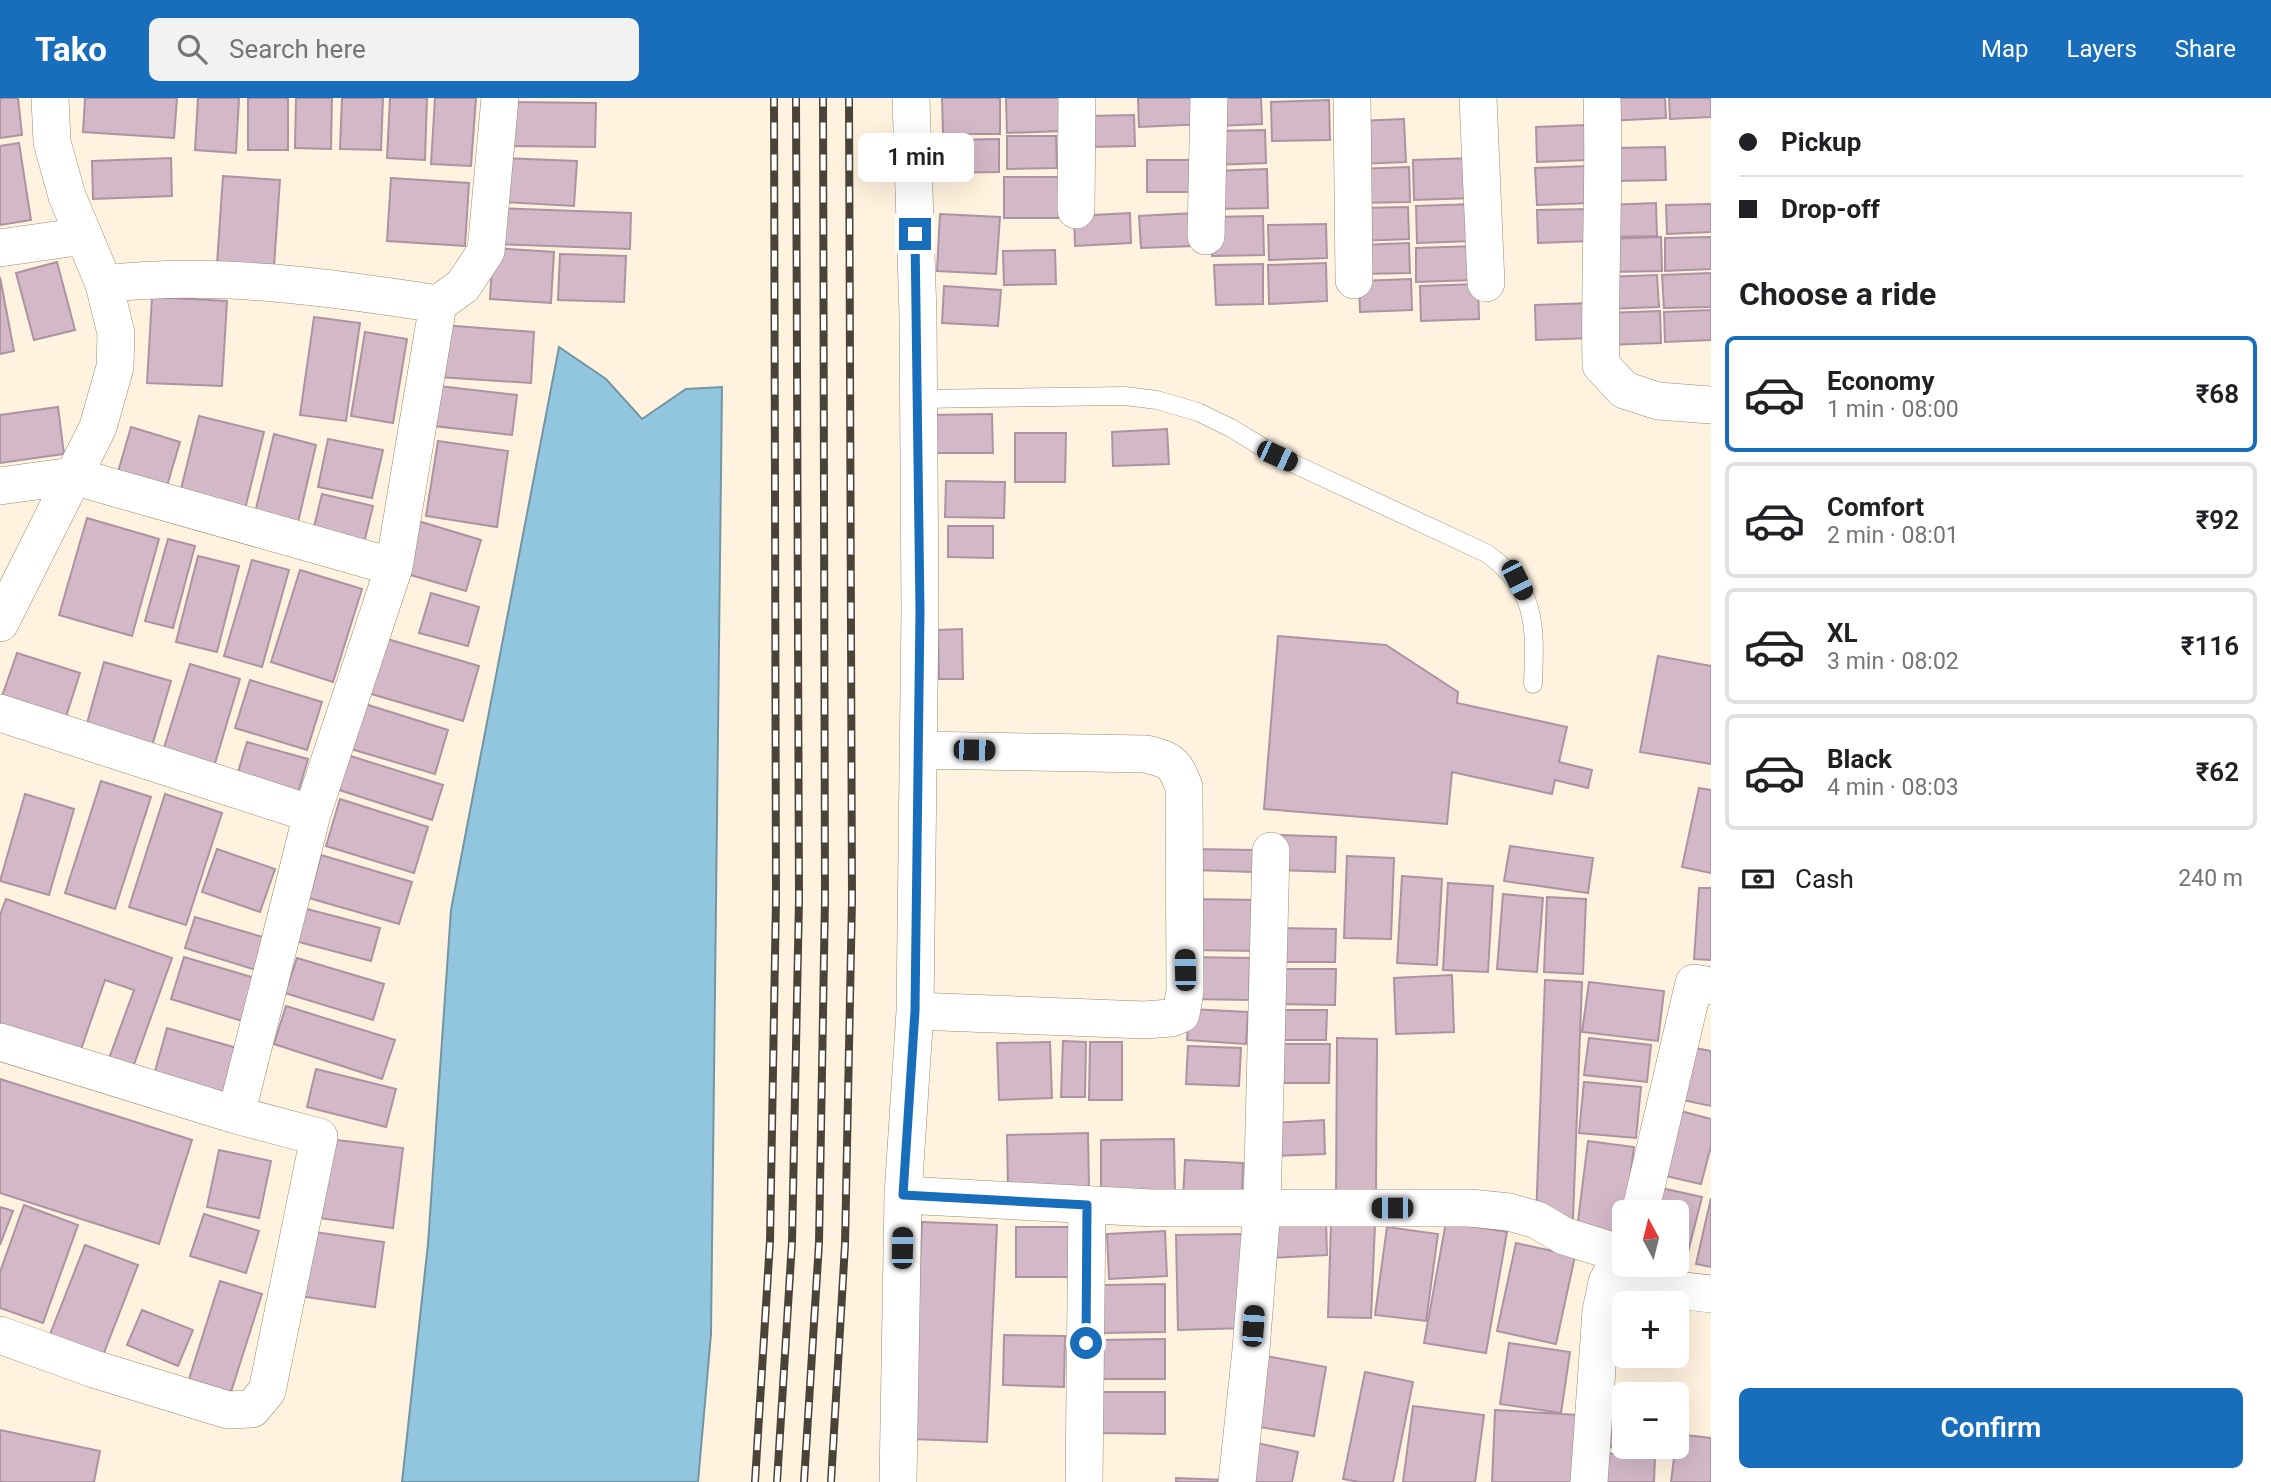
<!DOCTYPE html>
<meta charset="utf-8">
<style>
body{margin:0;font-family:Roboto,sans-serif;background:#f2f2f2;color:#202124;height:100vh;display:flex;flex-direction:column;font-size:26px;white-space:nowrap}
*{box-sizing:border-box;margin:0}
p{font-size:23px;color:#757577}
.icon{flex:none;width:38px;height:38px;fill:none;stroke:currentColor;stroke-width:2;stroke-linecap:round;stroke-linejoin:round}
.map{position:relative;flex:1;overflow:hidden}
.drawer{display:flex;flex-direction:column;background:#fff;width:560px}
.drawer>*{flex:none}
.top-card{display:grid;align-content:center;height:154px;padding:0 28px;background:#fff}
.needle{width:46px;rotate:353deg}
.fabs{position:absolute;left:1612px;top:1102px;display:grid;gap:14px}
.fabs a{display:grid;place-items:center;width:77px;height:77px;border-radius:10px;background:#fff;box-shadow:0 7px 28px #0002;font-size:35px}
.end{position:absolute;width:32px;height:32px;margin:-16px;border:9px solid #196ebc;background:#fff;box-shadow:0 0 0 4px #fff}
.from{border-radius:50%}
.bubble{position:absolute;height:49px;border-radius:10px;background:#fff;box-shadow:0 7px 28px #0002;font-size:23px;font-weight:600;line-height:49px;text-align:center}
.car{position:absolute;width:21px;height:42px;margin:-21px -10px;border-radius:9px;box-shadow:0 0 5px 2px #0007;background:linear-gradient(#222 24%,#8ab4d8 0 40%,#222 0 76%,#8ab4d8 0 86%,#222 0)}
.top-card b{display:flex;align-items:center;gap:24px;height:66px;font-size:26px}
.top-card b+b{border-top:2px solid #e0e0e0}
.top-card i{width:18px;height:18px;background:#202124}
ul{padding:0;list-style:none}
li{display:flex;align-items:center;gap:21px;height:116px;margin:0 14px 10px;padding:0 14px;border:4px solid #e0e0e0;border-radius:10px}
li div{flex:1}
li b{display:block;font-size:26px}
li em{font-style:normal;font-weight:600}
li.on{border-color:#196ebc}
li>.icon{width:63px;height:63px;stroke-width:1.5}
h2{padding:0 28px;font-size:32px;line-height:84px}
.pay{display:flex;align-items:center;gap:18px;height:77px;padding:0 28px;font-size:26px}
.pay p{margin-inline-start:auto}
.cta{display:flex;gap:14px;margin-top:auto;padding:14px 28px}
.cta a{flex:1;height:80px;border-radius:10px;background:#196ebc;color:#fff;font-size:28px;font-weight:600;line-height:80px;text-align:center}
header{display:flex;align-items:center;gap:42px;box-sizing:border-box;height:98px;padding:0 35px;background:#196ebc;color:#fff}
header strong{font-size:33px}
nav{display:flex;gap:38px;margin-inline-start:auto;font-size:24px}
.search{width:490px;height:63px;background:#f2f2f2;display:flex;align-items:center;gap:18px;box-sizing:border-box;padding:0 24px;border-radius:10px;color:#757577;font-size:26px}
main{display:flex;flex:1;min-height:0}
.map>svg:first-child{display:block}
</style>
<header>
<strong>Tako</strong>
<div class="search"><svg class="icon" aria-label="search" viewBox="0 0 24 24"><circle cx="10" cy="10" r="6"/><path d="M15 15l6 6"/></svg>Search here</div>
<nav><a>Map</a><a>Layers</a><a>Share</a></nav>
</header>
<main>
<div class="map">
<svg width="1711" height="1384" viewBox="0 0 1711 1384">
<rect width="100%" height="100%" fill="#fff3df"/>
<path fill="#92c6df" stroke="#7295a4" stroke-width="2" d="M559,249L606,281L642,321L686,291L722,289L711,1236L698,1384H402L428,1146L451,812Z"/>
<path fill="#d3b8c8" stroke="#ad93a2" stroke-width="2" d="M0,0H18L22,37L0,40Z
M85,0H177L174,40L83,34Z
M198,0H239L236,55L195,52Z
M248,0H288V52H248Z
M296,0H332L331,51L295,50Z
M342,0H383L381,52L340,51Z
M390,0H427L425,62L387,60Z
M435,0H476L471,68L431,66Z
M942,0H1000V36H943Z
M1006,0H1062L1063,33L1007,35Z
M1138,0H1204L1205,26L1139,29Z
M1215,0H1261L1262,26L1216,28Z
M1607,0H1665L1666,20L1607,23Z
M1669,0H1711V19L1670,21Z
M1329,2L1330,42L1272,43L1271,4Z
M507,4L596,5L595,49L506,48Z
M1134,17L1135,48L1090,49V18Z
M1404,21L1406,64L1358,66L1357,23Z
M1586,27L1587,62L1537,64L1536,29Z
M1265,32L1266,65L1214,67L1213,33Z
M1007,38H1056L1057,70L1007,71Z
M999,41V74L941,75V42Z
M19,45L31,122L0,127V48Z
M1665,49L1666,82L1615,83L1614,50Z
M171,60L172,98L93,101L92,63Z
M504,60L577,63L574,108L502,104Z
M1474,60V100L1414,102L1413,62Z
M1147,62H1196V94H1147Z
M1590,68L1591,105L1537,107L1535,70Z
M1409,69L1410,104L1357,105L1356,71Z
M1267,71L1268,110L1214,111L1213,73Z
M223,78L280,82L274,169L217,166Z
M1004,79H1064V120H1004Z
M391,80L469,85L465,148L387,143Z
M1656,105L1657,138L1607,139L1606,107Z
M1473,106L1474,143L1417,145L1416,108Z
M1711,106V134L1667,136L1666,107Z
M1408,109L1409,141L1359,143L1358,110Z
M495,110L631,115L630,151L494,146Z
M1590,111L1591,143L1538,145L1537,112Z
M1130,115L1131,145L1075,148L1074,118Z
M1193,115L1195,148L1141,150L1139,118Z
M940,116L1000,119L996,176L937,173Z
M1263,118L1264,157L1212,158L1211,119Z
M1326,126L1327,160L1269,162L1268,127Z
M1661,139L1662,173L1608,174L1607,141Z
M1711,139V171L1665,173V140Z
M1409,145L1410,175L1361,176L1360,147Z
M1476,148L1477,182L1416,184V150Z
M493,150L554,154L551,205L490,201Z
M1055,152L1056,186L1004,187L1003,153Z
M560,156L626,158L624,204L558,202Z
M57,164L75,232L34,242L16,175Z
M1326,165L1327,203L1269,206L1268,167Z
M1263,166V206L1216,207L1214,167Z
M1711,175V209L1664,210L1662,177Z
M1657,177L1659,209L1605,211L1604,179Z
M0,179L14,253L0,256Z
M1411,181L1412,212L1360,214L1359,183Z
M1478,186L1479,221L1421,223L1420,188Z
M944,188L1001,192L998,228L942,225Z
M152,199L227,203L222,288L147,285Z
M1592,205L1593,240L1536,242L1535,207Z
M1711,212V242L1665,244L1664,214Z
M1660,213L1661,245L1605,247L1604,215Z
M314,219L360,225L346,323L300,317Z
M443,227L534,234L531,285L439,279Z
M365,234L407,241L393,325L351,318Z
M439,288L517,297L512,337L434,328Z
M58,309L64,356L0,365V317Z
M992,316L993,355H932L931,317Z
M199,318L264,334L245,411L180,395Z
M131,329L180,344L164,398L115,384Z
M1167,331L1169,366L1113,368L1112,334Z
M1015,335H1066L1065,384H1015Z
M274,336L316,347L296,433L253,423Z
M328,341L383,352L372,400L318,389Z
M438,343L508,353L497,429L426,418Z
M946,383L1005,384L1004,420L945,419Z
M322,396L373,408L364,445L313,433Z
M87,420L159,441L132,538L59,517Z
M415,422L481,442L466,493L400,474Z
M948,428H993V460L948,459Z
M168,441L195,448L173,530L145,523Z
M198,458L239,468L217,554L176,544Z
M252,462L289,472L262,569L224,558Z
M300,472L362,491L333,584L271,564Z
M431,495L479,509L468,548L419,535Z
M962,531L963,581H939L938,532Z
M1278,538L1386,547L1458,594L1457,605L1567,629L1559,664L1592,672L1588,690L1555,682L1552,696L1452,674L1447,726L1264,711Z
M384,540L479,568L463,623L368,595Z
M17,555L80,575L64,625L0,604Z
M1658,558L1711,568V666L1640,654Z
M104,564L171,583L152,648L86,629Z
M190,566L240,581L213,672L162,656Z
M250,582L322,604L307,652L235,630Z
M365,606L448,632L435,676L351,651Z
M247,644L308,661L296,701L235,684Z
M341,655L443,687L432,722L330,689Z
M101,683L151,699L115,811L65,795Z
M1699,690L1711,692V775L1682,769Z
M25,696L74,711L49,797L0,783Z
M165,696L222,715L186,827L129,809Z
M340,701L428,729L414,775L326,748Z
M1280,737L1336,739L1335,774L1279,772Z
M1510,748L1593,760L1588,795L1504,783Z
M217,751L275,771L260,814L202,794Z
M1193,751L1254,752L1253,774L1193,772Z
M321,757L412,784L399,826L309,800Z
M1347,758L1394,760L1391,841L1344,840Z
M1402,778L1442,781L1437,867L1397,865Z
M1448,785L1493,788L1488,874L1443,872Z
M1699,790H1711V862L1694,861Z
M1503,796L1543,800L1537,874L1497,871Z
M1547,799L1586,801L1583,876L1544,874Z
M6,801L172,860L131,975L107,966L134,892L105,882L79,957L0,929V817Z
M1190,801L1261,802L1260,853L1188,852Z
M303,810L380,830L371,863L295,843Z
M195,819L266,840L256,872L185,850Z
M1278,830L1336,831L1335,864H1277Z
M184,859L255,880L242,923L171,901Z
M1190,859L1250,860L1249,902L1189,901Z
M297,860L384,886L373,922L285,895Z
M1275,871H1336L1335,907L1275,906Z
M1452,877L1454,934L1396,936L1394,880Z
M1545,882L1582,884L1573,1121L1536,1120Z
M1589,884L1664,893L1658,943L1582,934Z
M286,908L395,942L382,981L274,946Z
M1189,911L1248,914L1246,946L1187,942Z
M1276,912H1327L1326,942H1276Z
M167,930L237,950L222,1004L152,984Z
M1337,940L1377,941L1376,1093L1336,1094Z
M1589,940L1651,947L1647,984L1584,977Z
M1063,943L1086,944L1085,999H1061Z
M1050,944L1052,1000L999,1002L997,945Z
M1090,944H1122V1002H1089Z
M1274,946H1330L1329,985H1274Z
M1188,948L1241,950L1239,988L1186,986Z
M1690,949L1711,953V1008L1678,1001Z
M316,971L396,991L386,1029L307,1009Z
M0,981L192,1042L159,1146L0,1095Z
M1584,984L1641,989L1636,1040L1579,1035Z
M1677,1012L1711,1021V1048L1701,1086L1661,1077Z
M1324,1022L1325,1056L1273,1058L1272,1025Z
M1088,1035L1089,1090L1008,1091L1007,1037Z
M329,1041L403,1050L393,1130L319,1120Z
M1174,1041L1175,1093H1101V1042Z
M1588,1043L1634,1049L1623,1136L1577,1131Z
M219,1052L271,1063L259,1120L207,1109Z
M1185,1062L1243,1065L1242,1103L1183,1101Z
M1657,1089L1702,1099L1686,1162L1676,1160V1115H1651Z
M1711,1100V1169L1696,1166Z
M24,1107L78,1127L43,1225L0,1210V1174Z
M0,1109L13,1113L0,1147Z
M204,1116L259,1133L246,1175L190,1158Z
M1326,1121L1327,1157L1270,1160L1268,1124Z
M922,1124L997,1127L987,1344L912,1341Z
M1446,1124L1507,1134L1486,1255L1424,1245Z
M1331,1126L1375,1127L1371,1220L1328,1219Z
M1016,1129H1076V1179H1016Z
M1387,1129L1438,1136L1426,1223L1375,1217Z
M308,1133L384,1144L375,1209L299,1198Z
M1165,1133L1167,1178L1109,1181L1107,1136Z
M1244,1136L1247,1230L1178,1232L1176,1137Z
M1516,1145L1575,1158L1556,1246L1497,1233Z
M85,1147L138,1167L102,1260L49,1239Z
M220,1183L262,1196L231,1294L189,1281Z
M1165,1186V1234L1103,1235V1187Z
M142,1212L193,1232L178,1268L127,1247Z
M1004,1237L1065,1238L1064,1289L1003,1287Z
M1165,1241V1281H1101V1242Z
M1509,1245L1570,1254L1561,1315L1500,1306Z
M1266,1258L1326,1269L1314,1338L1254,1328Z
M1365,1274L1413,1284L1393,1384H1359L1343,1381Z
M1100,1294H1165V1336L1100,1335Z
M1413,1308L1484,1317L1475,1384H1403Z
M1495,1312L1578,1317L1574,1384H1492Z
M1612,1324L1624,1325V1349H1659V1353L1610,1349Z
M0,1332L100,1353L94,1384H0Z
M1677,1336L1711,1340V1384H1671Z
M1248,1343L1298,1354L1292,1384H1243Z
M1603,1355L1655,1358L1654,1384H1601Z
M1176,1380L1225,1382V1384H1176Z"/>
<g fill="none" stroke-linecap="round" stroke-linejoin="round">
<g stroke="#978a73" stroke-width="19">
<path id="lane" d="M919,301L1125,298L1157,302L1198,314L1231,330L1277,358L1486,455C1538,491 1535,529 1533,586"/>
</g>
<g stroke="#978a73" stroke-width="38">
<path id="street" d="M1352,0L1354,182
M1478,0L1486,185
M1602,0C1605,89 1599,178 1601,267L1624,292L1658,303L1711,307
M1076,112L1077,0
M1206,138L1209,0
M0,150L84,138
M104,186C215,173 328,189 438,206L463,188L486,153L500,0
M0,388L73,378L394,469
M0,525L98,329L115,269L116,235L104,186L67,98L52,44L50,0
M0,615L312,716
M915,913L1144,922L1171,920L1181,916L1185,893L1184,689C1175,665 1171,662 1146,656L918,652
M0,944L236,1017L319,1039L267,1293L252,1311L228,1312L94,1271L0,1237
M236,1017L312,716L394,469L438,206
M903,1097L1152,1110H1470L1509,1114L1537,1122L1564,1138L1622,1156L1607,1184L1601,1213L1589,1384
M1640,1115L1694,885L1711,888
M1607,1184L1711,1196
M898,1384L903,1097L915,913L920,513L918,218L911,0
M1084,1384L1087,1107
M1237,1384L1251,1252L1262,1110L1271,753"/>
</g>
<use href="#lane" stroke="#fff" stroke-width="18"/>
<use href="#street" stroke="#fff" stroke-width="37"/>
<g stroke="#4a4338" stroke-width="8">
<path id="rail" d="M755,1384L770,1143L776,801L774,0
M777,1384L792,1144L799,802L796,0
M804,1384L819,1145L825,801L823,0
M831,1384L845,1147L852,802L849,0"/>
</g>
<use href="#rail" stroke="#fff" stroke-width="5" stroke-dasharray="16" stroke-linecap="butt"/>
</g>
<g fill="none" stroke-linecap="round" stroke-linejoin="round">
<path stroke="#196ebc" stroke-width="9" d="M915,136L920,513L915,913L903,1097L1087,1107L1086,1245"/>
</g>
</svg>
<div class="fabs">
<a><svg class="needle" viewBox="-14 -14 28 28"><path d="M0-13l5 13h-10z" fill="#e53935"/><path d="M0 13l5-13h-10z" fill="#757577"/></svg></a>
<a>+</a>
<a>−</a>
</div>
<i class="end from" style="left:1086px;top:1245px"></i>
<i class="end" style="left:915px;top:136px"></i>
<div class="bubble" style="left:858px;top:35px;width:116px">1 min</div>
<i class="car" style="left:1277px;top:358px;rotate:115deg"></i>
<i class="car" style="left:1517px;top:482px;rotate:153deg"></i>
<i class="car" style="left:974px;top:652px;rotate:91deg"></i>
<i class="car" style="left:1185px;top:872px;rotate:359deg"></i>
<i class="car" style="left:1392px;top:1110px;rotate:270deg"></i>
<i class="car" style="left:902px;top:1150px;rotate:1deg"></i>
<i class="car" style="left:1253px;top:1228px;rotate:4deg"></i>
</div>
<section class="drawer">
<div class="top-card">
<b><i class="from"></i>Pickup</b>
<b><i></i>Drop-off</b>
</div>
<h2>Choose a ride</h2>
<ul>
<li class="on"><svg class="icon" aria-label="car" viewBox="0 0 24 24"><path d="M5 17H2v-5l4-1 3-4h7l3 4 3 1v5h-3M9 17h6M6 11h13"/><circle cx="7" cy="17" r="2"/><circle cx="17" cy="17" r="2"/></svg><div><b>Economy</b><p>1 min · 08:00</p></div><em>₹68</em></li>
<li><svg class="icon" aria-label="car" viewBox="0 0 24 24"><path d="M5 17H2v-5l4-1 3-4h7l3 4 3 1v5h-3M9 17h6M6 11h13"/><circle cx="7" cy="17" r="2"/><circle cx="17" cy="17" r="2"/></svg><div><b>Comfort</b><p>2 min · 08:01</p></div><em>₹92</em></li>
<li><svg class="icon" aria-label="car" viewBox="0 0 24 24"><path d="M5 17H2v-5l4-1 3-4h7l3 4 3 1v5h-3M9 17h6M6 11h13"/><circle cx="7" cy="17" r="2"/><circle cx="17" cy="17" r="2"/></svg><div><b>XL</b><p>3 min · 08:02</p></div><em>₹116</em></li>
<li><svg class="icon" aria-label="car" viewBox="0 0 24 24"><path d="M5 17H2v-5l4-1 3-4h7l3 4 3 1v5h-3M9 17h6M6 11h13"/><circle cx="7" cy="17" r="2"/><circle cx="17" cy="17" r="2"/></svg><div><b>Black</b><p>4 min · 08:03</p></div><em>₹62</em></li>
</ul>
<div class="pay"><svg class="icon" aria-label="cash" viewBox="0 0 24 24"><path d="M3 7h18v10H3z"/><circle cx="12" cy="12" r="2"/></svg>Cash<p>240 m</p></div>
<div class="cta"><a>Confirm</a></div>
</section>
</main>
